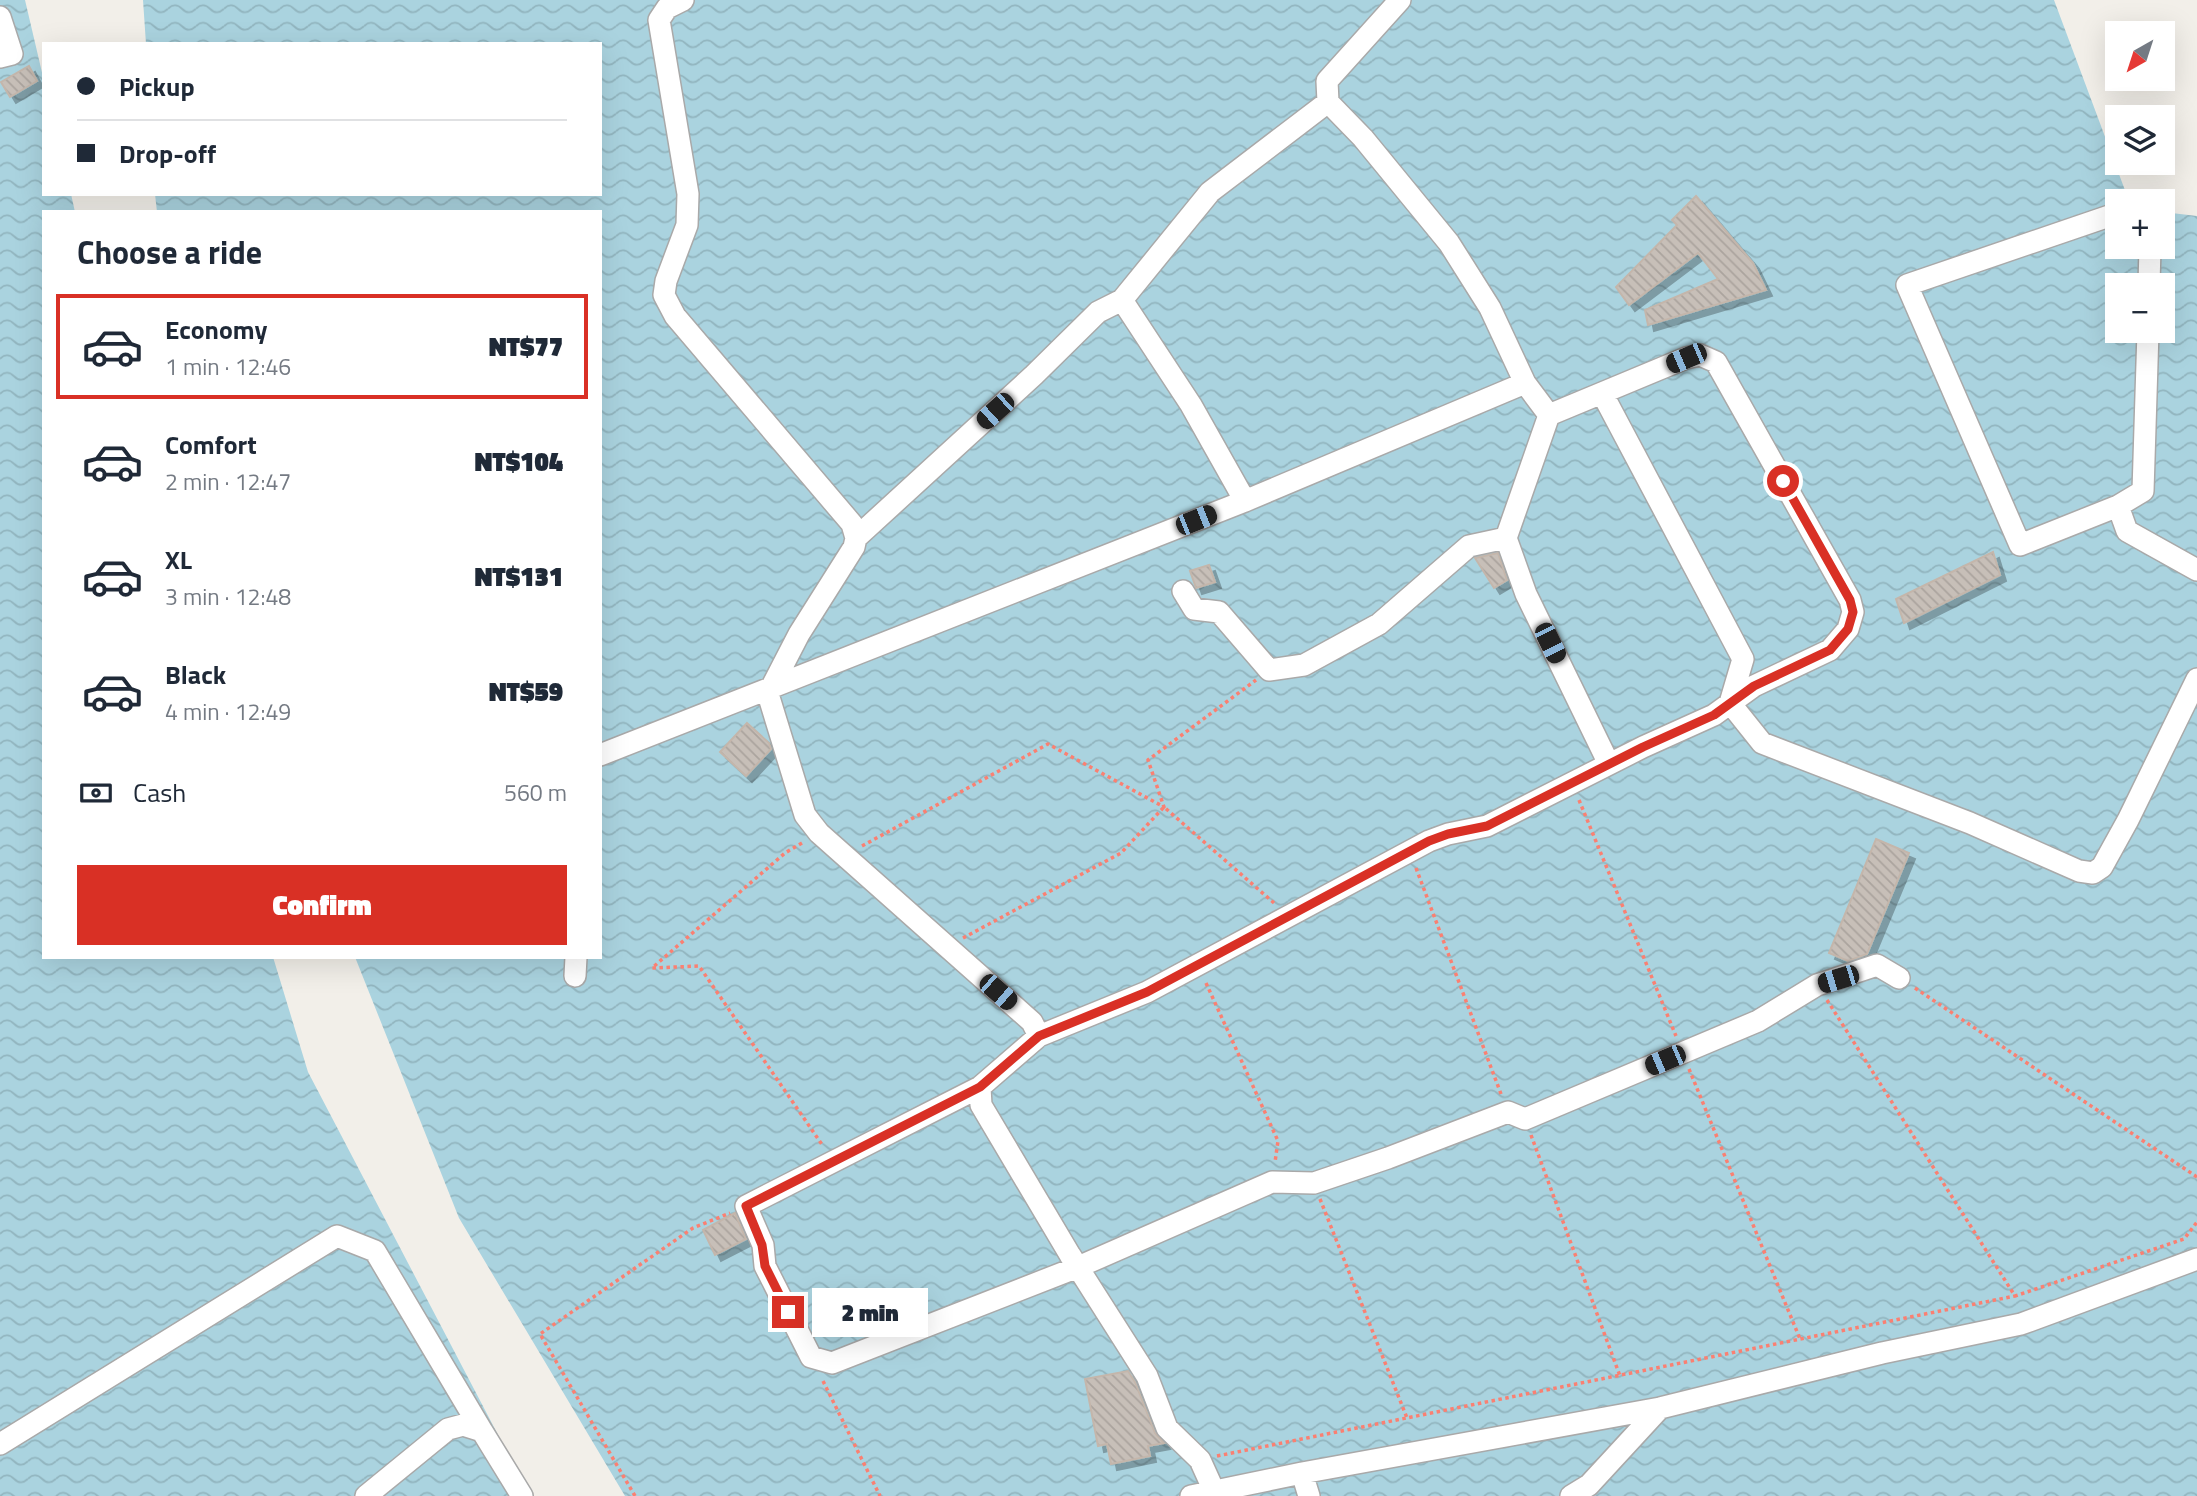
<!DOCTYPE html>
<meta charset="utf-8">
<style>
body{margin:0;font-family:"Titillium Web",sans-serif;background:#f6f6f7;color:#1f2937;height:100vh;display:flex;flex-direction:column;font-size:26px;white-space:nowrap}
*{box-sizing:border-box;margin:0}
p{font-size:23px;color:#747a83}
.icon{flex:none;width:38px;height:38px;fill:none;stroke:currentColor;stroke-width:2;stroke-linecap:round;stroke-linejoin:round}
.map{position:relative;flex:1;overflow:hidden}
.panel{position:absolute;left:42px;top:210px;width:560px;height:749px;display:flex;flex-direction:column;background:#fff;border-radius:0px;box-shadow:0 7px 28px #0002}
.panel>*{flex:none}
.hud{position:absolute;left:42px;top:42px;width:560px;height:154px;border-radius:0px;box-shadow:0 7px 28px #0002;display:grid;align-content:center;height:154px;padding:0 35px;background:#fff}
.needle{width:46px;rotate:219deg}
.fabs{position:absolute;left:2105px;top:21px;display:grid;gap:14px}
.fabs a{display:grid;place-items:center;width:70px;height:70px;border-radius:0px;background:#fff;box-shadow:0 7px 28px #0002;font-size:35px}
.end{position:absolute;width:32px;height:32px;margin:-16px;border:9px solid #d93025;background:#fff;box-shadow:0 0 0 4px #fff}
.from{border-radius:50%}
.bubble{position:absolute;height:49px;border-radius:0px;background:#fff;box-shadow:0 7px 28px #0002;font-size:23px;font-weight:800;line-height:49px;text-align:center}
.car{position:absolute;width:21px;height:42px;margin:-21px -10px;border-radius:9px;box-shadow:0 0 5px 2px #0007;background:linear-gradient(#222 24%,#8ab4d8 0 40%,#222 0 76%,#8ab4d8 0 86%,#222 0)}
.hud b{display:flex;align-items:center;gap:24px;height:66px;font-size:26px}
.hud b+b{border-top:2px solid #e0e1e3}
.hud i{width:18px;height:18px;background:#1f2937}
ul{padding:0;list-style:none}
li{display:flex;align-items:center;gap:21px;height:105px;margin:0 14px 10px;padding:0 21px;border:4px solid transparent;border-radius:0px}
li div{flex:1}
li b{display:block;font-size:26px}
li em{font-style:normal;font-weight:800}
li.active{border-color:#d93025}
li>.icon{width:63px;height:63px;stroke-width:1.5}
h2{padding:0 35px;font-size:32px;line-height:84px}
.pay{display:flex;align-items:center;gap:18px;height:77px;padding:0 35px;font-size:26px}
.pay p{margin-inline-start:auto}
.action{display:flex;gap:14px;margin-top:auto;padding:14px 35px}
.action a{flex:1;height:80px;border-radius:0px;background:#d93025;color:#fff;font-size:28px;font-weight:800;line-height:80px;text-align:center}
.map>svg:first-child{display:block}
</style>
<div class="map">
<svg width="2197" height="1496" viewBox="0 0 2197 1496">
<defs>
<pattern id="water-waves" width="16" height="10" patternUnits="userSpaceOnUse" patternTransform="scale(1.75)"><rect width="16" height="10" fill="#aad3df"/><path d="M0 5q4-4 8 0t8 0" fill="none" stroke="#92b5bf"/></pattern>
<pattern id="building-back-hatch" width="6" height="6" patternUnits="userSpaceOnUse" patternTransform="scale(1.75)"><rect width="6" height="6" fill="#c7bfb8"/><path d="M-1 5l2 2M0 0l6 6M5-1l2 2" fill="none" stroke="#aba49e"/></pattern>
<filter id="shadow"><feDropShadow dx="6" dy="6" stdDeviation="0" flood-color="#0004"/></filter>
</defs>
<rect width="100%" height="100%" fill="#f2efe9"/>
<path fill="url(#water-waves)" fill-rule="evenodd" d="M0,0H25L44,81V194H71L75,212H44V957H273L308,1072L530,1496H0Z
M143,0H2054L2129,201H2118V247H2163V212L2197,216V1496H625L459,1218L355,957H600V212H157L155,194H600V44H146ZM2118,285H2163V331H2118Z"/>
<path fill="url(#building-back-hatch)" stroke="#c4b6ab" stroke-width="2" filter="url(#shadow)" d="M29,66L37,81L10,97L1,82Z
M1696,196L1753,263L1766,290L1648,325L1645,310L1718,279L1698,253L1629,305L1616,287L1677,225L1672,220Z
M1993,552L2000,575L1904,623L1896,599Z
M1498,553L1507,580L1494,588L1475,558Z
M1209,565L1215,582L1196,588L1190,571Z
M747,723L769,743L771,749L746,776L720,752Z
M1876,839L1909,853L1867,954L1848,961L1829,953Z
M735,1213L746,1239L715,1255L703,1230Z
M1128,1371L1135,1382L1155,1433L1164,1443L1148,1446L1150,1456L1111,1464L1107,1444L1098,1446L1085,1379Z"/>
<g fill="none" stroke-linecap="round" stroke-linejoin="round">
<g stroke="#a9a9a9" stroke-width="24">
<path id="minor" d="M683,0L667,8L659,20L688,194L687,225L666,281L664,295L675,316L852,524L856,538L854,547L799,634L768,694L805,815L819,833L1032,1022L1039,1036L980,1087L981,1105L1070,1255L1147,1376L1167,1428L1200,1460L1214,1491
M0,17L12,54L0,57
M2118,213L1907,285L2020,545L2118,506L2143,491L2148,331
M2149,285L2150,247
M1122,300L1210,192L1328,102
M1602,393L1743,659L1730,703L1762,743L1970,823L2079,871L2093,873L2102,867L2128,820L2197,679
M1549,415L1506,538L1526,594L1609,764
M1245,501L1525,383
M2118,506L2127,531L2197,570
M1183,591L1194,609L1219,612L1269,670L1304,665L1379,624L1469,546L1506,538
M600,755L1245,501L1191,405L1122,300L1098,312L1034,375L856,538
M575,976L576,957
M1039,1036L1147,992L1429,841L1448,834L1487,826L1643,747L1714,715L1754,686L1830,650L1848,629L1853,612L1850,600L1716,362L1700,355L1686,358L1549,415L1525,383L1490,308L1449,243L1363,138L1328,102L1327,81L1400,0
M980,1087L746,1206L763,1245L765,1266L811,1357L832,1363L1078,1267L1272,1182L1314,1183L1388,1158L1508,1112L1525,1119L1758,1021L1817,985L1877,965L1899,978
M0,1444L337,1236L375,1251L482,1431
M1302,1473L1309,1496
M366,1496L448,1429L463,1425L482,1431L522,1496
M1191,1496L1302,1473L1660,1408L1882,1353L2021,1324L2197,1259
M1571,1496L1589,1485L1660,1408"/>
</g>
<path stroke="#fa8072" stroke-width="3.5" stroke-dasharray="3.5 3.5" stroke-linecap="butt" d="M1579,800L1676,1036
M802,843L785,853L652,968L699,966L823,1146
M862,846L1048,744L1164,807L1148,760L1256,680
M1416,868L1501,1094
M963,938L1121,853L1164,807L1274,903
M1206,983L1278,1141L1275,1162
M1915,988L2197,1177
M1827,1000L2015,1296L2184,1239L2197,1222
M1689,1069L1800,1339
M1531,1135L1620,1376
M1320,1199L1407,1418
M823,1381L880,1496
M1217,1456L2015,1296
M635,1496L540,1334L693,1228L730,1213"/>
<use href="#minor" stroke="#fff" stroke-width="21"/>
</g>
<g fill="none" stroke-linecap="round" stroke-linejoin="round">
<path stroke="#d93025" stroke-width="9" d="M788,1312L765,1266L762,1245L746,1206L980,1087L1039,1036L1147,992L1429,841L1448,834L1487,826L1643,747L1714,715L1754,686L1830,650L1848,629L1853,612L1850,600L1783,481"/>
</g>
</svg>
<div class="fabs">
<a><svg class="needle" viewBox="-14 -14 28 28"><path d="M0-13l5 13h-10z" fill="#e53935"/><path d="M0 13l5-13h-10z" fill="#747a83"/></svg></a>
<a><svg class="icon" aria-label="layers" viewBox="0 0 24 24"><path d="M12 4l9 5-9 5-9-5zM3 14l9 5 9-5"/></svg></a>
<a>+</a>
<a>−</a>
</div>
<i class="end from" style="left:1783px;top:481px"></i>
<i class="end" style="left:788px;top:1312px"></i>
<div class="bubble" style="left:812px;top:1288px;width:116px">2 min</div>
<i class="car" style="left:1686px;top:358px;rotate:247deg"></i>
<i class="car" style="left:995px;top:411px;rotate:228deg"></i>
<i class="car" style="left:1196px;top:520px;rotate:68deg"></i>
<i class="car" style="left:1550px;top:643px;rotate:154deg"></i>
<i class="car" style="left:1838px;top:979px;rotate:253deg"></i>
<i class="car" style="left:998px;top:992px;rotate:131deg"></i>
<i class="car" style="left:1665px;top:1060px;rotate:247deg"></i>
<div class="hud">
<b><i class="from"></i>Pickup</b>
<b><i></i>Drop-off</b>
</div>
<section class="panel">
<h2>Choose a ride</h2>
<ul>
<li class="active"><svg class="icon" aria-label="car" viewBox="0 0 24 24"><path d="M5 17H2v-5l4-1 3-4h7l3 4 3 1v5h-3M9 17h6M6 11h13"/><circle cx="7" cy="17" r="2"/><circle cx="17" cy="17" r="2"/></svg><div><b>Economy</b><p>1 min · 12:46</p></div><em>NT$77</em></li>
<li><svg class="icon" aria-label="car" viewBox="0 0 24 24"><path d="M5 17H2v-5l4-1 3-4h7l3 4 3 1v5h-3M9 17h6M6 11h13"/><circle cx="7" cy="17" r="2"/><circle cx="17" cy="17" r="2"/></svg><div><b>Comfort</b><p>2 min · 12:47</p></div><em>NT$104</em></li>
<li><svg class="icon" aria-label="car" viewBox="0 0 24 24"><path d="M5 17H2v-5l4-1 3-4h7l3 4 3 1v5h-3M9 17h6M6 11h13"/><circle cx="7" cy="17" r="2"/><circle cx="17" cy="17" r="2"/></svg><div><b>XL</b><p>3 min · 12:48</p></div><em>NT$131</em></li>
<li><svg class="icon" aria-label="car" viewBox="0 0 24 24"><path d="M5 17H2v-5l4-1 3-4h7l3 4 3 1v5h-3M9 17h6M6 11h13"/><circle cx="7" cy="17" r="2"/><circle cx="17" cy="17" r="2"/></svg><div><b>Black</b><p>4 min · 12:49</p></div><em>NT$59</em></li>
</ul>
<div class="pay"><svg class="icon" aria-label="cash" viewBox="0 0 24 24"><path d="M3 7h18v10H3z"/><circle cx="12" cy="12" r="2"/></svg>Cash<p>560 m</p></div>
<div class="action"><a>Confirm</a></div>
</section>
</div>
